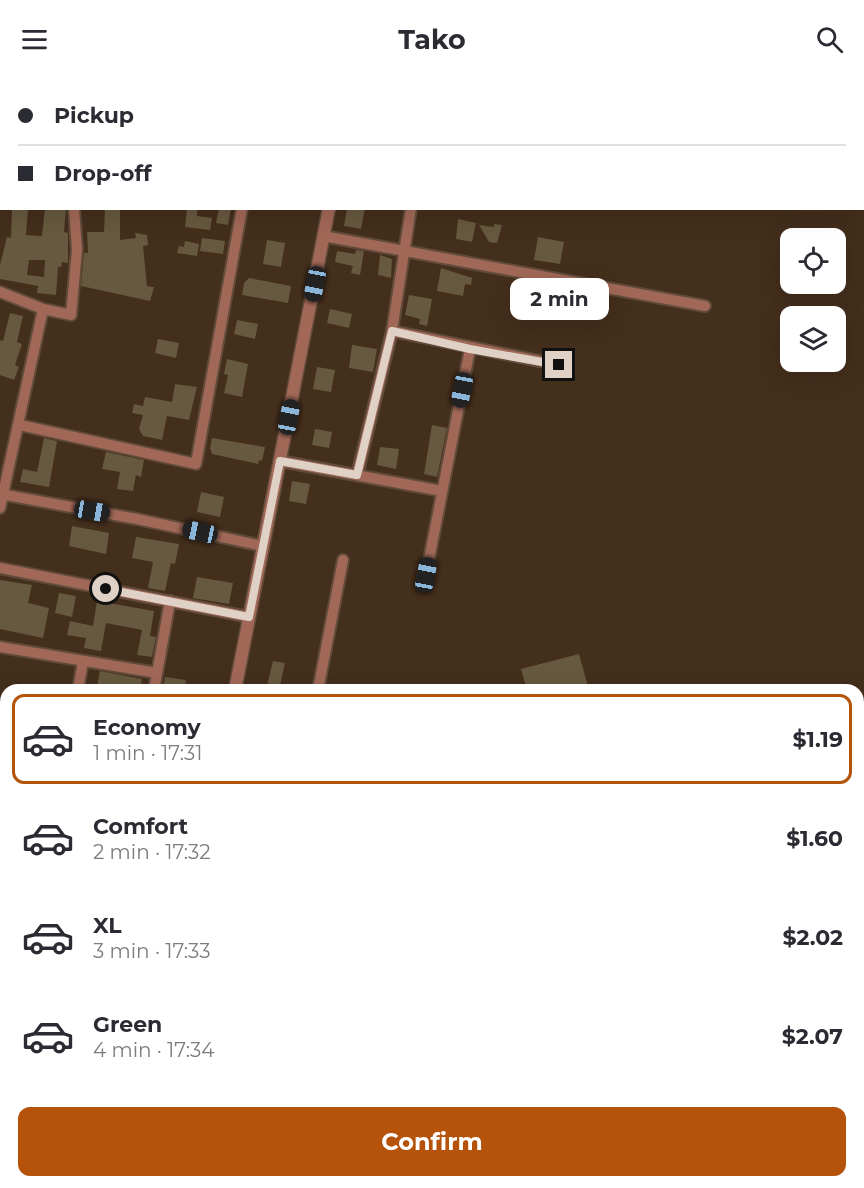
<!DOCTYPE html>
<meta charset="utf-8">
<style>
body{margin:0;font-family:Montserrat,sans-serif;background:#f7f7f7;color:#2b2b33;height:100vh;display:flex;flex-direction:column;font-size:22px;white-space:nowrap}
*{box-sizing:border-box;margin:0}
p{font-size:20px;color:#7c7c81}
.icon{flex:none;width:33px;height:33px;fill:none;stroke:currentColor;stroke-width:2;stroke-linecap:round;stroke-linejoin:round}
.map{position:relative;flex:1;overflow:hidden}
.drawer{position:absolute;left:0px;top:606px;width:864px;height:504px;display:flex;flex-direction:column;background:#fff;border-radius:18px 18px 0 0;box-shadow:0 6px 24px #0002}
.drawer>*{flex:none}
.top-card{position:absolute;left:0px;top:0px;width:864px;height:132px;box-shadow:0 6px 24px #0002;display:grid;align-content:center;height:132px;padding:0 18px;background:#fff}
.buttons{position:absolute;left:780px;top:150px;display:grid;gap:12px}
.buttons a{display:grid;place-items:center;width:66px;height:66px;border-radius:12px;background:#fff;box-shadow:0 6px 24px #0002;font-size:30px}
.end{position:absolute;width:27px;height:27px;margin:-14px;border:8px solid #dfd1c6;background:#111;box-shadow:0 0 0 3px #111}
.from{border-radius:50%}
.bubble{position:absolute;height:42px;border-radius:12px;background:#fff;box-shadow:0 6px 24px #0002;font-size:20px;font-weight:700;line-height:42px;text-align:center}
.car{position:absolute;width:18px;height:36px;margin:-18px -9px;border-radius:8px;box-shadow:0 0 4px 2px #0007;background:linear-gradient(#222 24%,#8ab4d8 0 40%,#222 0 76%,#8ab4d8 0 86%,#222 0)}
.top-card b{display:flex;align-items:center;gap:21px;height:57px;font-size:22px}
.top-card b+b{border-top:2px solid #e1e1e2}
.top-card i{width:15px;height:15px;background:#2b2b33}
ul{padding:10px 0 0;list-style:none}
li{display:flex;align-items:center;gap:18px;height:90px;margin:0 12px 9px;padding:0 6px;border:3px solid transparent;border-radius:12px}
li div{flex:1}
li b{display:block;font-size:22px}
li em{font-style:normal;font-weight:700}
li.on{border-color:#b45309}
li>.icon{width:54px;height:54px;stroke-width:1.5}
.cta{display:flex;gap:12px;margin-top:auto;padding:12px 18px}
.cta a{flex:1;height:69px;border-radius:12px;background:#b45309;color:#fff;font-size:24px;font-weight:700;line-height:69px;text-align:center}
header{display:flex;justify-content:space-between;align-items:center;height:78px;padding:0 18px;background:#fff;font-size:27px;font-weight:700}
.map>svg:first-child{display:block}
</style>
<header><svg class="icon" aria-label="menu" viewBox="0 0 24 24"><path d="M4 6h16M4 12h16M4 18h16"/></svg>Tako<svg class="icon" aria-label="search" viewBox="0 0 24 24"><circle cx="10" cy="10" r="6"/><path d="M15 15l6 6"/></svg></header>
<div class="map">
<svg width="864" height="1110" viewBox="0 0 864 1110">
<rect width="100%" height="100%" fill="#442e1c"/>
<path fill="#67593f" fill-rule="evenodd" d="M12,130L28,131L26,157L42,158L45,130H66L64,154L68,155V185L62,184L61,189H58L56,217L37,215L38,208L0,201V187L7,159L11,160ZM29,182H45L44,199L27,197Z
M105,130H120V162L136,160L135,155L147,157L148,167L143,168L147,208L154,209L150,223L81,208L84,175H88L87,154H104Z
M187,130H197V138L212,140L210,152L185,149Z
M219,130H231L228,147L216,145Z
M347,130H365L361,151L344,148Z
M458,141L476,145L472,164L456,161Z
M494,146L502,147L497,165L489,164L479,147L494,149Z
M538,159L564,164L560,186L534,182Z
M202,160L225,163L223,176L200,173Z
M267,162L285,165L281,189L263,186Z
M185,163L199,166L197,178L177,175L179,168L184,169Z
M356,172L364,173L360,197L351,195L353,188L335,184L337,173L355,176Z
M380,177L392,181L391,200L378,197Z
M441,190L472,200L471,207L465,206L463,218L437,213Z
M249,200L291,208L288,225L242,217L244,205Z
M409,217L432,221L427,248L419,246L420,241L405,237Z
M330,231L352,236L349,250L327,245Z
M10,235L23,238L17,264L22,266L15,287L19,289L14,302L0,297V262L3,263Z
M237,242L258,246L255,261L234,256Z
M158,261L179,265L176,280L155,275Z
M352,267L377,271L373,294L349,290Z
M227,281L248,286L242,319L224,315L228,297L224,296Z
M317,289L335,292L331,314L313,311Z
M175,306L197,309L189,342L167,338L162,362L143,358L139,351L143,337L132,335L134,326L143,328L145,319L172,324Z
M432,347L447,350L437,399L424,396Z
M315,351L332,354L329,370L312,367Z
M44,360L57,363L49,409L20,404L23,391L37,394Z
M212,360L265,369L262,383L259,382L258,386L212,376L210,370Z
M380,369L399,371L396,391L377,387Z
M106,374L144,382L141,399L136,397L133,413L117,411L120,394L102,391Z
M292,403L310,406L306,426L289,423Z
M201,414L224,419L220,439L197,434Z
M72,448L109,455L106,476L69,468Z
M136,459L179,466L175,486L171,485L165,513L148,510L153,484L132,480Z
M197,499L233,505L229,526L193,520Z
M0,502L32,507L28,525L49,530L43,560L0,551Z
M59,515L76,518L72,539L55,535Z
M97,523L154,533L150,558L156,559L152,579L137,577L142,552L106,545L101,573L84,570L86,560L67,557L70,543L93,548Z
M579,576L589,612H527L521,591Z
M273,583L285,585L279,612H266Z
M100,593L142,601L140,612H116L97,608Z
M165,599L186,602L184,612H163Z"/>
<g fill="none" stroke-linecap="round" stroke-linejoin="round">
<g stroke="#604b3b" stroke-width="8">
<path id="service" d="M858,1009L864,1008"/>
</g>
<g stroke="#604b3b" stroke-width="14">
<path id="minor" d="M66,2V0
M249,2V0
M436,2V0
M523,2V0
M323,158L705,228
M0,214L43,231L71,237L77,172L74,130
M392,253L559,287
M20,347L196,386L242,130
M280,383L442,413
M357,397L392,253L411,130
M0,416L137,441L263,468
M0,430L43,231
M0,490L249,539
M426,497L470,271
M0,569L157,595
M78,612L83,583
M154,612L170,523
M318,612L343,482
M0,713L6,714
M0,786L6,787"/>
</g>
<g stroke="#604b3b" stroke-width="15">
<path id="tertiary" d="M354,2V0
M235,612L329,130
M858,837L864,821
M0,872L6,874
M765,1110L766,1104"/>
</g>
<path stroke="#776353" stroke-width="1.5" stroke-dasharray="6 3" stroke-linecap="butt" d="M0,1082L6,1081
M92,1104L94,1110
M260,1104L262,1110"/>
<use href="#service" stroke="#a16857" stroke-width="5"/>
<use href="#minor" stroke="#a16857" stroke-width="10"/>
<use href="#tertiary" stroke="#a16857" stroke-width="12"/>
</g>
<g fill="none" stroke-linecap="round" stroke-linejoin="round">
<path stroke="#dfd1c6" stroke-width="8" d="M106,511L249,539L280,383L357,397L392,253L470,271L559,287"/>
</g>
</svg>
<div class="buttons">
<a><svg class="icon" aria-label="locate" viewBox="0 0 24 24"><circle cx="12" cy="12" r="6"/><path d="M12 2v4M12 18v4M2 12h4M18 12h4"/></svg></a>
<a><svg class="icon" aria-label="layers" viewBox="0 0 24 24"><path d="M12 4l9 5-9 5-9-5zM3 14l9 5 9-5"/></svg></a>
</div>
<i class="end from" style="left:106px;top:511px"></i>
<i class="end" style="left:559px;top:287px"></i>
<div class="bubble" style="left:510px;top:200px;width:99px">2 min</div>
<i class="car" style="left:315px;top:206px;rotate:191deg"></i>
<i class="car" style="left:462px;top:312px;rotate:191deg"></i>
<i class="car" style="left:289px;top:339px;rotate:11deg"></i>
<i class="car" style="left:92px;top:433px;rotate:100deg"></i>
<i class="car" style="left:200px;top:454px;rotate:282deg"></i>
<i class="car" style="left:426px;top:497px;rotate:11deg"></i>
<div class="top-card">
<b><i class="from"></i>Pickup</b>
<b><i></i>Drop-off</b>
</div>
<section class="drawer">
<ul>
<li class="on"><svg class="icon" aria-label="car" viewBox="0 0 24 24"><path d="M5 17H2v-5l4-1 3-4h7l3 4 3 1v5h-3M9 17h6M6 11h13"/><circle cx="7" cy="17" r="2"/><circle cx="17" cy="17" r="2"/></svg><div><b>Economy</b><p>1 min · 17:31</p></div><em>$1.19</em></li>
<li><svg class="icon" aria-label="car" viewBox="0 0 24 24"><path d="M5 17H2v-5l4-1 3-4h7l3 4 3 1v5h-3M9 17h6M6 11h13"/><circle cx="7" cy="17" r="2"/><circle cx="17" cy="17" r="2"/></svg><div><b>Comfort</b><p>2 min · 17:32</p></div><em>$1.60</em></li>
<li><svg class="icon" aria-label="car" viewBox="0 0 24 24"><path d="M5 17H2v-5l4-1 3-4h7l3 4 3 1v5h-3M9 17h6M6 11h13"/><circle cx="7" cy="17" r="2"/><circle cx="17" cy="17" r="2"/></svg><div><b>XL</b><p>3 min · 17:33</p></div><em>$2.02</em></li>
<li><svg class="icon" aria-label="car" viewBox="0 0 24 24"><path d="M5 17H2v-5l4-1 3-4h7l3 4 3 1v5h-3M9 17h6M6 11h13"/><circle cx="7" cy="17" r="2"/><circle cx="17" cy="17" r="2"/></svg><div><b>Green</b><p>4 min · 17:34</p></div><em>$2.07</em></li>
</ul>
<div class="cta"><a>Confirm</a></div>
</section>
</div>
